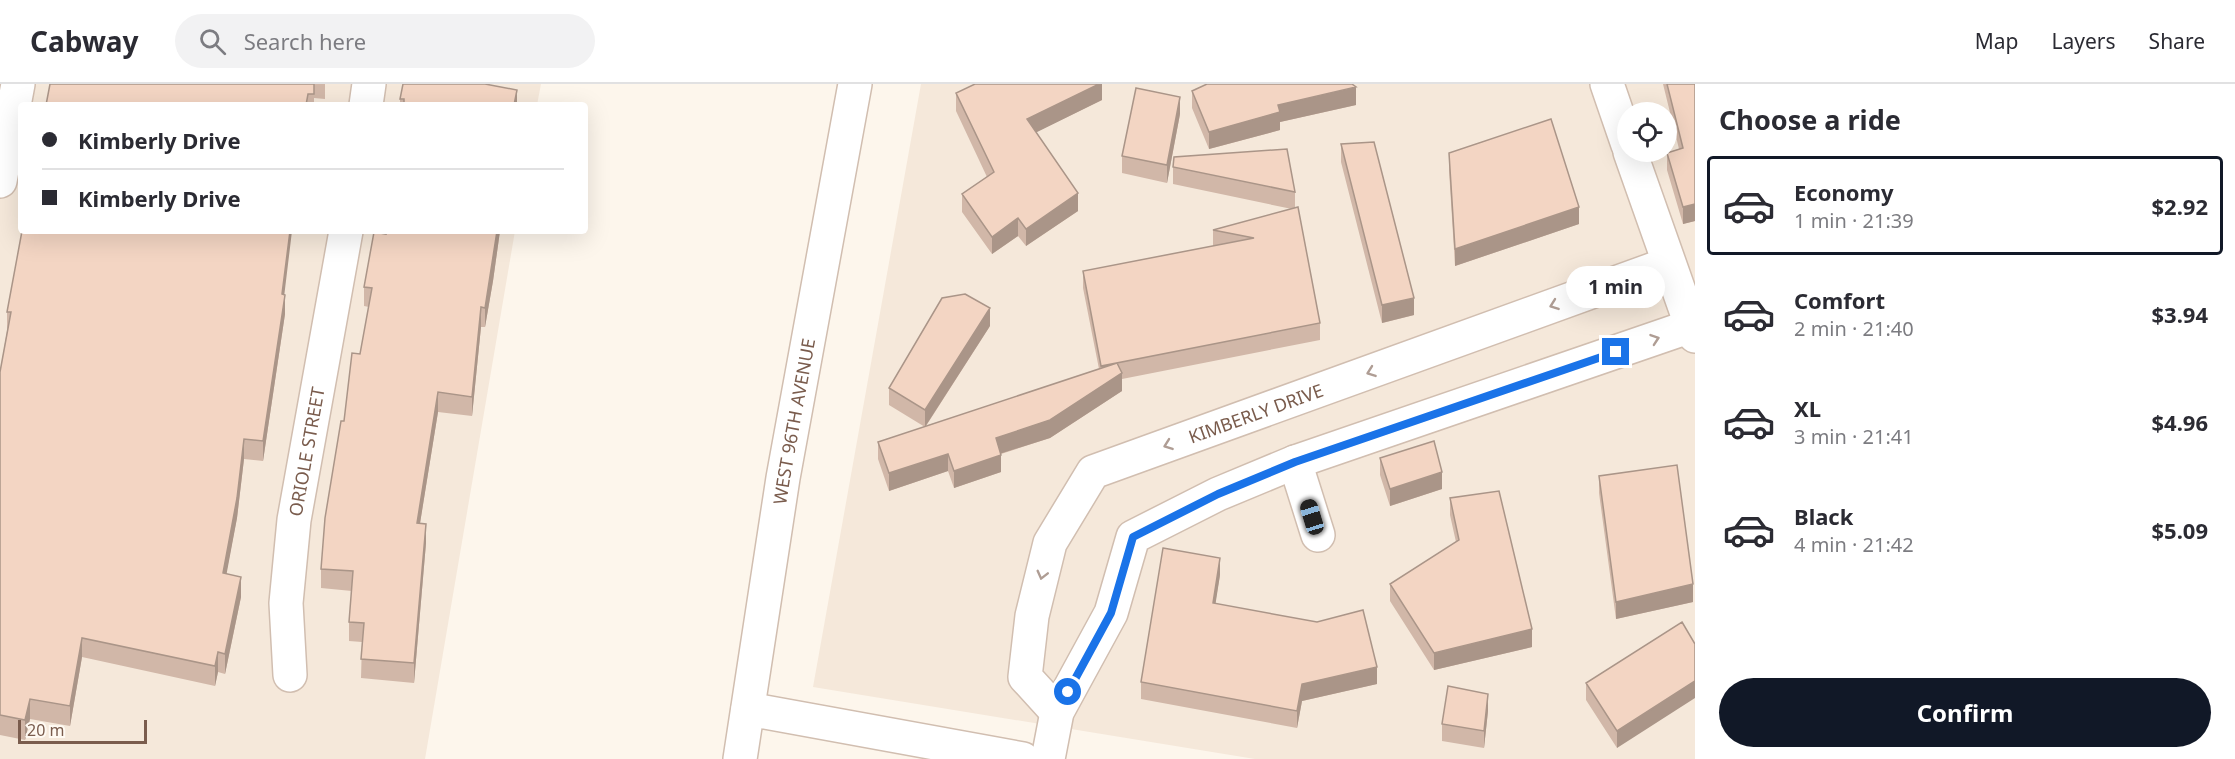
<!DOCTYPE html>
<meta charset="utf-8">
<style>
body{margin:0;font-family:"Noto Sans",sans-serif;background:#f2f2f3;color:#2b2b33;height:100vh;display:flex;flex-direction:column;font-size:22px;white-space:nowrap}
*{box-sizing:border-box;margin:0}
p{font-size:20px;color:#7c7c81}
.icon{flex:none;width:33px;height:33px;fill:none;stroke:currentColor;stroke-width:2;stroke-linecap:round;stroke-linejoin:round}
.map{position:relative;flex:1;overflow:hidden}
.sheet{display:flex;flex-direction:column;background:#fff;width:540px}
.sheet>*{flex:none}
.guide{position:absolute;left:18px;top:18px;width:570px;height:132px;border-radius:6px;box-shadow:0 6px 24px #0002;display:grid;align-content:center;height:132px;padding:0 24px;background:#fff}
.controls{position:absolute;left:1617px;top:18px;display:grid;gap:12px}
.controls a{display:grid;place-items:center;width:60px;height:60px;border-radius:50%;background:#fff;box-shadow:0 6px 24px #0002;font-size:30px}
.scale{position:absolute;left:18px;bottom:15px;width:129px;box-sizing:border-box;padding-left:6px;border:3px solid #7a5c4d;border-top:0;font-size:16px;line-height:21px;white-space:nowrap;color:#7a5c4d;-webkit-text-stroke:4px #fffaf3;paint-order:stroke}
.end{position:absolute;width:27px;height:27px;margin:-14px;border:8px solid #1a73e8;background:#fff;box-shadow:0 0 0 3px #fff}
.from{border-radius:50%}
.bubble{position:absolute;height:42px;border-radius:21px;background:#fff;box-shadow:0 6px 24px #0002;font-size:20px;font-weight:700;line-height:42px;text-align:center}
.car{position:absolute;width:18px;height:36px;margin:-18px -9px;border-radius:8px;box-shadow:0 0 4px 2px #0007;background:linear-gradient(#222 24%,#8ab4d8 0 40%,#222 0 76%,#8ab4d8 0 86%,#222 0)}
.guide b{display:flex;align-items:center;gap:21px;height:57px;font-size:22px}
.guide b+b{border-top:2px solid #e1e1e2}
.guide i{width:15px;height:15px;background:#2b2b33}
ul{padding:0;list-style:none}
li{display:flex;align-items:center;gap:18px;height:99px;margin:0 12px 9px;padding:0 12px;border:3px solid transparent;border-radius:6px}
li div{flex:1}
li b{display:block;font-size:22px}
li em{font-style:normal;font-weight:700}
li.current{border-color:#111827}
li>.icon{width:54px;height:54px;stroke-width:1.5}
h2{padding:0 24px;font-size:27px;line-height:72px}
.primary-button{display:flex;gap:12px;margin-top:auto;padding:12px 24px}
.primary-button a{flex:1;height:69px;border-radius:36px;background:#111827;color:#fff;font-size:24px;font-weight:700;line-height:69px;text-align:center}
header{display:flex;align-items:center;gap:36px;box-sizing:border-box;height:84px;padding:0 30px;background:#fff;border-bottom:2px solid #e1e1e2}
header strong{font-size:28px}
nav{display:flex;gap:33px;margin-inline-start:auto;font-size:21px}
.search{width:420px;height:54px;background:#f2f2f3;display:flex;align-items:center;gap:15px;box-sizing:border-box;padding:0 21px;border-radius:33px;color:#7c7c81;font-size:22px}
main{display:flex;flex:1;min-height:0}
.map>svg:first-child{display:block}
</style>
<header>
<strong>Cabway</strong>
<div class="search"><svg class="icon" aria-label="search" viewBox="0 0 24 24"><circle cx="10" cy="10" r="6"/><path d="M15 15l6 6"/></svg>Search here</div>
<nav><a>Map</a><a>Layers</a><a>Share</a></nav>
</header>
<main>
<div class="map">
<svg width="1695" height="675" viewBox="0 0 1695 675">
<rect width="100%" height="100%" fill="#fdf6ec"/>
<path fill="#f5e8da" fill-rule="evenodd" d="M0,0H541L537,21H21V147H515L425,675H0Z
M921,0H1695V675H1255L813,603ZM1628,28H1666V68H1628Z"/>
<g fill="none" stroke-linecap="round" stroke-linejoin="round">
<g stroke="#d1beb0" stroke-width="36">
<g id="minor">
<path d="M1607,0L1628,61"/>
<path d="M366,21L369,0"/>
<path d="M1630,68L1695,252"/>
<path d="M0,97L18,0"/>
<path d="M1295,378L1318,451"/>
<path id="s1" d="M290,591L286,519L294,436L346,147"/>
<path d="M748,625L1023,675"/>
<path id="s2" d="M1057,628L1025,593L1032,532L1050,459L1093,388L1668,180"/>
<path d="M1048,675L1057,628L1111,529L1133,453L1218,410L1295,378L1691,242"/>
</g>
</g>
<g stroke="#d1beb0" stroke-width="36">
<g id="tertiary">
<path id="s3" d="M740,675L783,394L855,0"/>
</g>
</g>
<use href="#minor" stroke="#fff" stroke-width="33"/>
<use href="#tertiary" stroke="#fff" stroke-width="33"/>
</g>
<path fill="#d1b7a8" d="M50,0H325V15L314,14V21H46Z
M1102,0V16L1036,48L1078,127L1026,162L1018,152L992,170L962,128V110L987,93L956,27V9Z
M1663,0H1695V137L1683,140L1667,86V69L1679,65Z
M1192,7L1356,21L1280,38V46L1209,65L1192,24Z
M400,15L517,21H400Z
M1180,30L1167,99L1122,89V72Z
M1341,60L1414,231L1382,239L1341,78Z
M1449,69L1579,140L1455,182L1449,86Z
M1173,83L1295,108V124L1320,239V256L1122,295V307L1050,354L1001,370V388L954,404L948,387L889,407L878,375V358L925,343L889,321V304L990,242L926,342L1099,285L1083,204V187L1213,162V146L1292,125L1173,100Z
M386,147H500L493,197L485,243H481L472,332L438,328L420,439L426,459L414,599L361,594L362,558L349,557V538L352,507L321,504V485L344,337L360,270L369,223L364,222V203L386,150Z
M284,211L285,230L263,377L244,375L237,434L226,490L241,513L225,590L218,588L215,602L82,573L70,642L30,635L25,656L0,651V288L7,247V228Z
M1380,374L1442,405L1390,422L1380,391Z
M1599,392L1693,518L1616,535L1599,409Z
M1450,414L1532,563L1434,586L1390,517V500L1456,458L1450,431Z
M1220,491L1215,520L1377,600L1302,617L1297,644L1141,615V598Z
M1682,538L1617,664L1586,616V599Z
M1488,627L1484,664L1442,657V640Z"/>
<path fill="#aa9588" d="M1099,0H1102V16L1027,53V35Z
M1356,3V21L1280,38V46L1209,65V48L1278,21Z
M517,6V21H514Z
M1180,13V30L1167,99V81Z
M1078,109V127L1026,162V145Z
M1695,120V137L1683,140V123Z
M1579,123V140L1455,182V165Z
M1018,134V152L992,170V153Z
M290,147H292L282,230V210Z
M497,147H500L493,197L485,243V224Z
M285,211V230L263,377V357Z
M1414,214V231L1382,239V221Z
M481,223V243L472,332V313Z
M990,224V242L925,343V326Z
M1122,289V307L1050,354L996,371V354Z
M438,308V328L417,458V439Z
M244,355V375L237,434L223,509V489Z
M948,370V387L889,407V389Z
M1001,371V388L954,404V387Z
M1442,388V405L1390,422V405Z
M426,440V459L414,599V579Z
M1220,474V491L1213,536V519Z
M241,493V513L225,590V570Z
M1693,500V518L1616,535V518Z
M1532,545V563L1434,586V569Z
M82,554V573L70,642V622Z
M218,568V588L215,602V582Z
M1377,583V600L1302,617L1297,644V627L1302,600Z
M1695,597V614L1617,664V647Z
M1488,610V627L1484,664V647Z
M30,615V635L25,656V636Z"/>
<path fill="#f3d5c3" stroke="#aa9588" stroke-width="1.5" d="M50,0H314V10H308L306,21H46Z
M403,0H485L517,6L514,21H404V15H400Z
M975,0H1099L1027,35L1078,109L1026,145L1018,134L992,153L962,110L994,88L956,9Z
M1207,0H1352L1356,3L1278,21L1280,28L1209,48L1192,7Z
M1667,0H1695V120L1683,123L1667,69L1683,64Z
M1136,4L1180,13L1167,81L1122,72Z
M1551,35L1579,123L1455,165L1449,69Z
M1374,58L1414,214L1382,221L1341,60Z
M1287,65L1295,108L1173,83L1174,73Z
M1298,123L1320,239L1101,282L1083,187L1254,154L1213,146Z
M22,147H290L282,210L285,211L263,357L244,355L237,414L223,489L241,493L225,570L218,568L215,582L82,554L70,622L30,615L25,636L0,631V288L11,228H7Z
M386,147H497L485,224L481,223L472,313L438,308L417,439L426,440L414,579L361,575L364,539L349,538L353,487L321,485L325,434L341,337H344L352,269L360,270L372,204L364,203L374,148L386,150Z
M965,210L990,224L925,326L889,304L942,214Z
M1117,279L1122,289L1050,336L996,354L1001,371L954,387L948,370L889,389L878,358Z
M1434,357L1442,388L1390,405L1380,374Z
M1677,381L1693,500L1616,518L1599,392Z
M1499,407L1532,545L1434,569L1390,500L1459,456L1450,414Z
M1163,464L1220,474L1213,519L1317,538L1363,526L1377,583L1302,600L1297,627L1141,598Z
M1682,538L1695,560V597L1617,647L1586,599Z
M1448,602L1488,610L1484,647L1442,640Z"/>
<defs><path id="oneway-chevron" d="M-2-3.5L2.5 0L-2 3.5" fill="none" stroke-width="1.6" stroke-linecap="round" stroke-linejoin="round" transform="scale(1.5)"/></defs>
<g stroke="#af9d94">
<use href="#oneway-chevron" transform="translate(1554 221) rotate(160)"/>
<use href="#oneway-chevron" transform="translate(1655 255) rotate(-19)"/>
<use href="#oneway-chevron" transform="translate(1371 288) rotate(160)"/>
<use href="#oneway-chevron" transform="translate(1168 361) rotate(160)"/>
<use href="#oneway-chevron" transform="translate(1042 491) rotate(104)"/>
</g>
<g fill="none" stroke-linecap="round" stroke-linejoin="round">
<path stroke="#1a73e8" stroke-width="8" d="M1068,608L1111,529L1133,453L1218,410L1295,378L1616,268"/>
</g>
<g text-anchor="middle" dominant-baseline="central" stroke-width="4.5" stroke-linejoin="round" paint-order="stroke">
<g font-size="18" fill="#7a5c4d" stroke="#fffaf3">
<text stroke="none"><textPath href="#s2" startOffset="440">KIMBERLY DRIVE</textPath></text>
<text stroke="none"><textPath href="#s3" startOffset="342">WEST 96TH AVENUE</textPath></text>
<text stroke="none"><textPath href="#s1" startOffset="225">ORIOLE STREET</textPath></text>
</g>
</g>
</svg>
<div class="controls">
<a><svg class="icon" aria-label="locate" viewBox="0 0 24 24"><circle cx="12" cy="12" r="6"/><path d="M12 2v4M12 18v4M2 12h4M18 12h4"/></svg></a>
</div>
<div class="scale">20 m</div>
<i class="end from" style="left:1068px;top:608px"></i>
<i class="end" style="left:1616px;top:268px"></i>
<div class="bubble" style="left:1566px;top:182px;width:99px">1 min</div>
<i class="car" style="left:1312px;top:433px;rotate:343deg"></i>
<div class="guide">
<b><i class="from"></i>Kimberly Drive</b>
<b><i></i>Kimberly Drive</b>
</div>
</div>
<section class="sheet">
<h2>Choose a ride</h2>
<ul>
<li class="current"><svg class="icon" aria-label="car" viewBox="0 0 24 24"><path d="M5 17H2v-5l4-1 3-4h7l3 4 3 1v5h-3M9 17h6M6 11h13"/><circle cx="7" cy="17" r="2"/><circle cx="17" cy="17" r="2"/></svg><div><b>Economy</b><p>1 min · 21:39</p></div><em>$2.92</em></li>
<li><svg class="icon" aria-label="car" viewBox="0 0 24 24"><path d="M5 17H2v-5l4-1 3-4h7l3 4 3 1v5h-3M9 17h6M6 11h13"/><circle cx="7" cy="17" r="2"/><circle cx="17" cy="17" r="2"/></svg><div><b>Comfort</b><p>2 min · 21:40</p></div><em>$3.94</em></li>
<li><svg class="icon" aria-label="car" viewBox="0 0 24 24"><path d="M5 17H2v-5l4-1 3-4h7l3 4 3 1v5h-3M9 17h6M6 11h13"/><circle cx="7" cy="17" r="2"/><circle cx="17" cy="17" r="2"/></svg><div><b>XL</b><p>3 min · 21:41</p></div><em>$4.96</em></li>
<li><svg class="icon" aria-label="car" viewBox="0 0 24 24"><path d="M5 17H2v-5l4-1 3-4h7l3 4 3 1v5h-3M9 17h6M6 11h13"/><circle cx="7" cy="17" r="2"/><circle cx="17" cy="17" r="2"/></svg><div><b>Black</b><p>4 min · 21:42</p></div><em>$5.09</em></li>
</ul>
<div class="primary-button"><a>Confirm</a></div>
</section>
</main>
